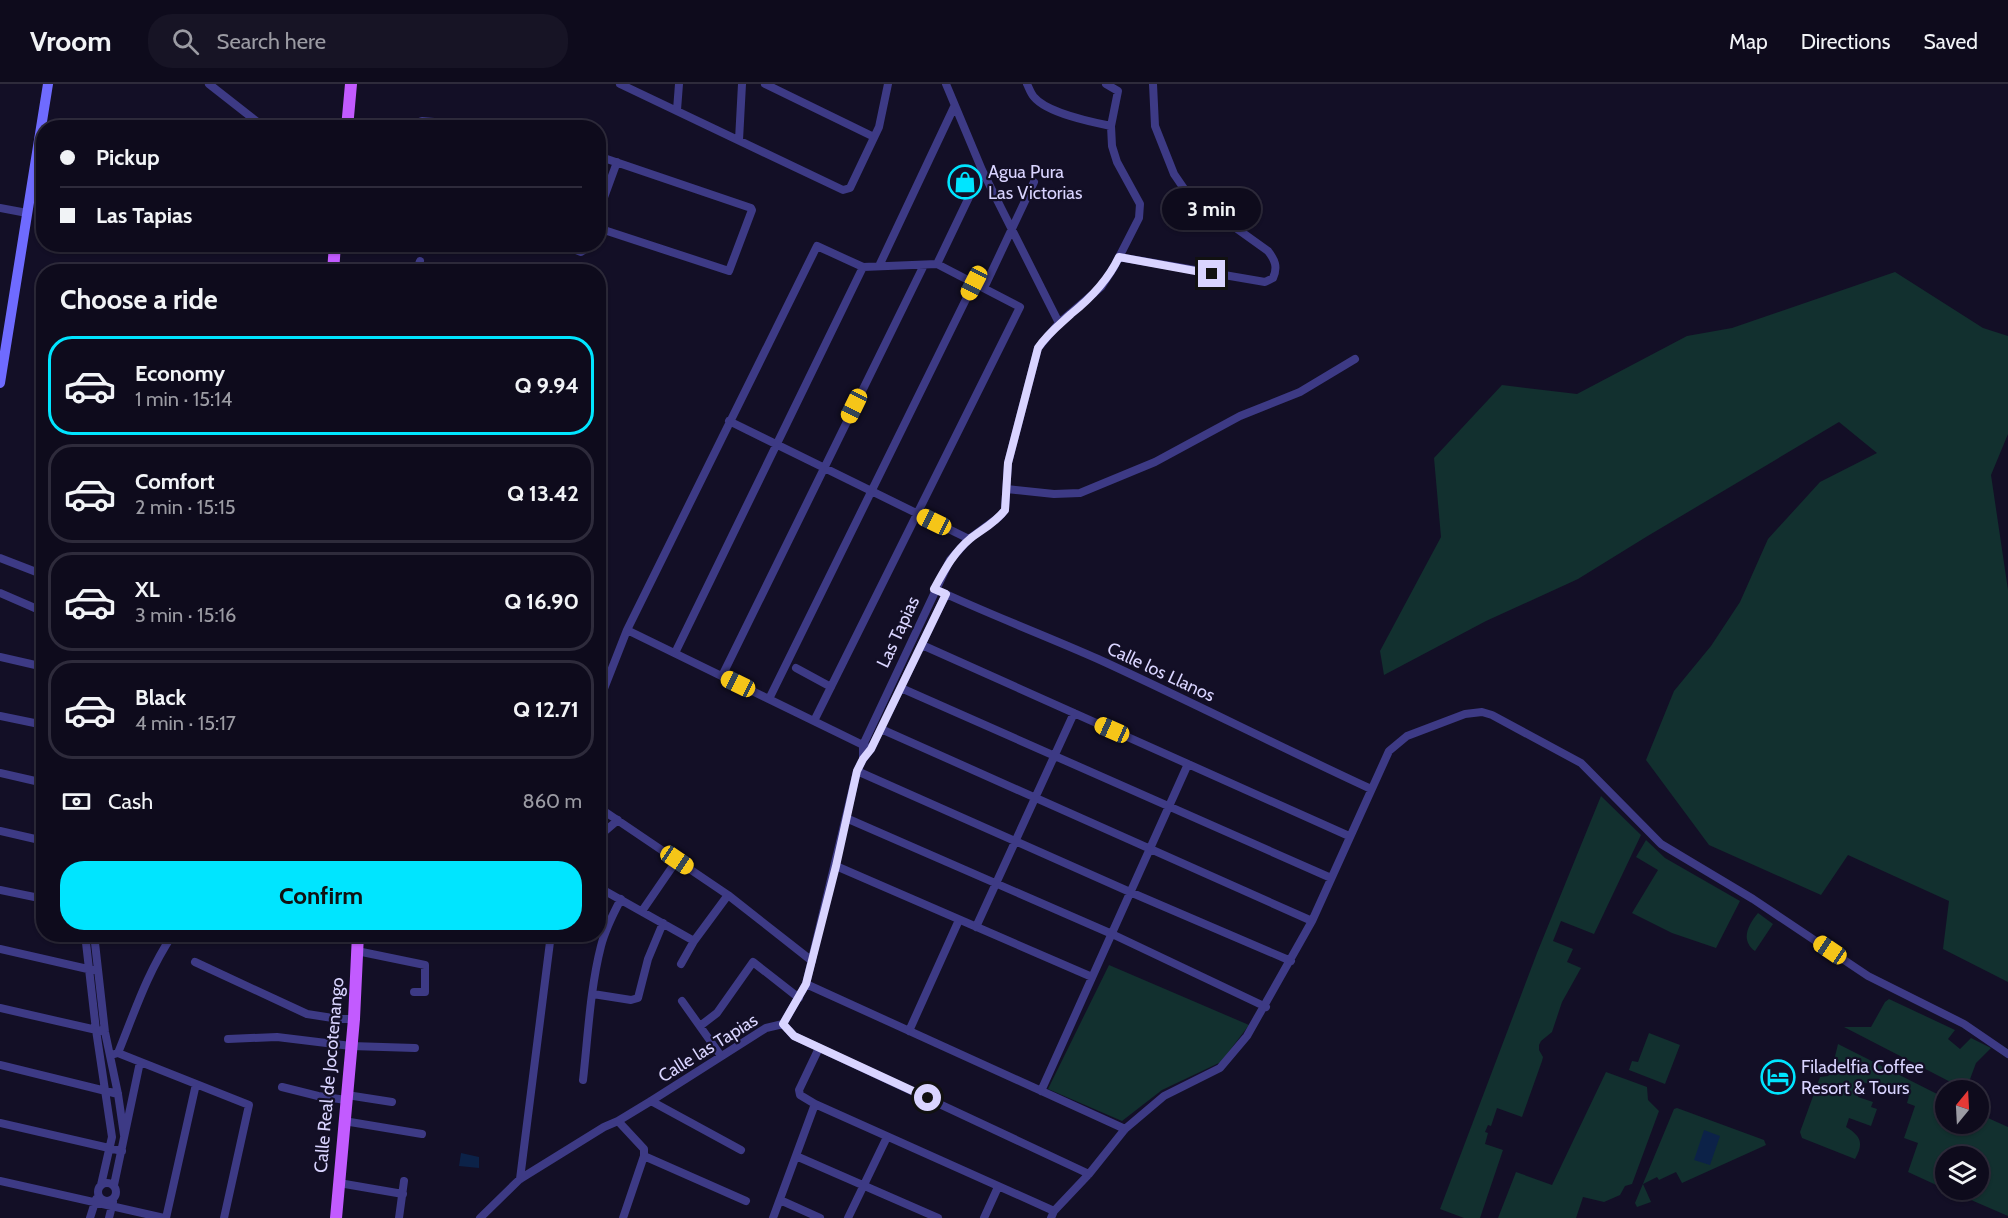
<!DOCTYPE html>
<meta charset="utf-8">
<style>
body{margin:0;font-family:Cabin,sans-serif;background:#171425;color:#f1f3f6;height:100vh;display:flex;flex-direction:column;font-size:22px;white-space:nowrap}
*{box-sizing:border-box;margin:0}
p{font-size:20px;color:#9b9ba3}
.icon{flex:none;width:33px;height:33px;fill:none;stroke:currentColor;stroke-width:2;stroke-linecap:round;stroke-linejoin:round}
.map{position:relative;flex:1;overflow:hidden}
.drawer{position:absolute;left:36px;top:180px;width:570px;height:678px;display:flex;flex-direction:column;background:#0e0b1c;border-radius:24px;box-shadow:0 2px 4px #0004,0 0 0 2px #2e2b3b}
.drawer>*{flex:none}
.guide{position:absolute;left:36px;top:36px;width:570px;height:132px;border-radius:24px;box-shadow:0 2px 4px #0004,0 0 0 2px #2e2b3b;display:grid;align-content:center;height:132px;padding:0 24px;background:#0e0b1c}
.needle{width:39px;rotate:18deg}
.tools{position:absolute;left:1935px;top:996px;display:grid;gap:12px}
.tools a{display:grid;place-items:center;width:54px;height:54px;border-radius:50%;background:#0e0b1c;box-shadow:0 2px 4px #0004,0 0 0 2px #2e2b3b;font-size:30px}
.end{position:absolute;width:27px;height:27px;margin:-14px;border:8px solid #d9d4ff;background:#111;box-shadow:0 0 0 3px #111}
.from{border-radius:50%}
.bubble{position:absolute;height:42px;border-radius:21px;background:#0e0b1c;box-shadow:0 2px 4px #0004,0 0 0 2px #2e2b3b;font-size:20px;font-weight:800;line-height:42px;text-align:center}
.car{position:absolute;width:18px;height:36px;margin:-18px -9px;border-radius:8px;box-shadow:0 0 4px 2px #0007;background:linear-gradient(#f5c518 24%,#345 0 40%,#f5c518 0 76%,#345 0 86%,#f5c518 0)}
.guide b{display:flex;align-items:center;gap:21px;height:57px;font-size:22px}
.guide b+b{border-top:2px solid #2e2b3b}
.guide i{width:15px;height:15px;background:#f1f3f6}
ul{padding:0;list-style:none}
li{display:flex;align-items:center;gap:18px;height:99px;margin:0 12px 9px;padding:0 12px;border:3px solid #2e2b3b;border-radius:24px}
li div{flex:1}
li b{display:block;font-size:22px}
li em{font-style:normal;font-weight:800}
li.on{border-color:#00e5ff}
li>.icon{width:54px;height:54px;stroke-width:1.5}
h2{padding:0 24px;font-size:27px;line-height:72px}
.pay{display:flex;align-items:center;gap:15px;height:66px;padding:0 24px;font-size:22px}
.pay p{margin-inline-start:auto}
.cta{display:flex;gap:12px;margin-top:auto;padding:12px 24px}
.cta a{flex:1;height:69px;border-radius:24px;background:#00e5ff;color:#111;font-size:24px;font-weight:800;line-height:69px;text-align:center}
header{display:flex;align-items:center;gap:36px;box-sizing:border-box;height:84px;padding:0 30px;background:#0e0b1c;border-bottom:2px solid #2e2b3b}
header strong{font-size:28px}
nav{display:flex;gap:33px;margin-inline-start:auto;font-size:21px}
.search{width:420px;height:54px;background:#171425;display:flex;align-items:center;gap:15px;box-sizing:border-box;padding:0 21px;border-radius:24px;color:#9b9ba3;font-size:22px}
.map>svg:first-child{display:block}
</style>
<header>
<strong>Vroom</strong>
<div class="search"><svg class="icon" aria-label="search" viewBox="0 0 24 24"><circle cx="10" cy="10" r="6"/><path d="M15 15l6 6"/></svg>Search here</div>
<nav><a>Map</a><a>Directions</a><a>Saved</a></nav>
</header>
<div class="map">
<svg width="2008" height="1134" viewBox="0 0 2008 1134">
<rect width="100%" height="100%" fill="#130f26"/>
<path fill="#12302f" d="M1895,188L1983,244L2008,252V350L1991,391L2008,506V898L1943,865L1949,817L1848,771L1821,811L1709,761L1646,676L1674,607L1711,562L1740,518L1768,455L1820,398L1877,369L1839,338L1646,453L1578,495L1486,537L1384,591L1380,567L1441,453L1434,374L1502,301L1577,310L1687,252L1732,244Z
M1601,712L1641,751L1594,850L1561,837L1553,857L1573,865L1567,878L1581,884L1562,918L1552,948L1541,957L1539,961V966L1543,973L1542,977L1522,1033L1497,1024L1491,1042L1488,1041L1485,1048L1488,1049L1485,1060L1503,1066L1480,1134H1464L1440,1125L1537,869Z
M1646,756L1665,774L1740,817L1716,864L1672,849L1632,829L1658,786L1636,773Z
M1758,829L1773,840L1755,867C1740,856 1748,841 1758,829Z
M1109,881L1249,941L1221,978L1162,1006L1122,1037L1048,1005Z
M1889,915L1955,946L1948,955L1960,965L1971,954L1991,964L1976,979L1966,1006L1844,943H1871L1885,918Z
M1649,949L1680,961L1665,1000L1629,986L1632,977L1638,978Z
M1838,960L1945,1014L1946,1040H1978L1979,1030L2008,1043V1132L1948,1106H1978V1072H1946L1945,1105L1908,1088L1918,1059L1904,1054L1915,1022L1907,1019L1909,1012L1893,1007L1891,1012L1883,1009L1884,1005L1863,998L1858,1013L1873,1018L1871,1023L1877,1025L1871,1042L1849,1034L1846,1043C1861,1052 1864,1059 1855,1075L1802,1054L1800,1048L1820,993L1828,992L1831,989Z
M1606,988L1647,1003L1648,1016L1659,1027L1632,1100L1625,1102L1620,1111L1604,1118L1583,1113L1576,1134H1498L1516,1088L1552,1101Z
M1677,1024L1764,1056L1766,1061L1682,1099L1676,1088L1659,1096L1657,1093L1643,1100L1651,1118L1637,1123L1635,1119L1674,1025Z"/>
<path fill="#0c2248" d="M1704,1046L1720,1052L1710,1081L1694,1076Z
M461,1069L479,1073V1084L459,1082Z"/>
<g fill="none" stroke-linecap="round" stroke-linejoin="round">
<path stroke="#3d3a85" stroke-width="8" d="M209,0L265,44
M620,0L843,106L850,104L879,43L888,0
M765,0L874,53
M946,0L982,86L1059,239
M1027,0C1029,4 1031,10 1034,13C1047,29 1091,38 1111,42
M677,26L679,0
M417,44L419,38L422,37L508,44
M739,56L742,0
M598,72L751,124L752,126L729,187L598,144
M0,124L27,129
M598,130L617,78
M561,160L581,168L584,166L586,160
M1119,173L1265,198L1273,194C1278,183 1275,176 1268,167L1187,109L1174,90L1155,42L1153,0
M937,180L982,86
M879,182L954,23
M416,188L420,177
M984,204L1034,98
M729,337L969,455
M1007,405L1054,410L1080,409L1155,378L1240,332L1300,308L1355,275
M0,474L44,491
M935,505C988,530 1044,551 1098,575C1190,617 1280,663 1371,705
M0,509L44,528
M627,546L867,663
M922,561L1349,752
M675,569L863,183
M0,573L44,583
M796,584L831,603
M722,592L924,181
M901,604L1331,794
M769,615L974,199
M598,620L627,546L817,162L863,183L937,180L1020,223L814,637
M0,632L44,641
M881,645L1312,837
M863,675V661L950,476L969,455L999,433L1005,426L1008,379L1038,264L1059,239L1101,203L1114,183L1139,134L1140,120L1117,78L1112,62L1111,42L1118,7L1106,0
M857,687L1130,808L1291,877
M0,689L44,699
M598,723L728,811L812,877
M846,734L1112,850L1266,923
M0,747L44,757
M598,753L618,736
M836,782L1092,893
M598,803L694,857
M0,806L44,815
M642,827L677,776
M976,843L1074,629
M85,850L96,946L112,1053L101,1101
M94,850L105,948L118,1010L124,1051
M486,853V850
M0,865L92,886
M357,867L425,881V908H414
M195,878L307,930L339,935H354
M681,880L694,857L728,811
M806,900L1125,1045
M593,910L631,916L638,914L648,875L663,839
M682,917L721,972
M0,924L101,947
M783,940L794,952L1089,1090
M700,942L717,929L753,878L799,914
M909,947L959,836
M228,955L277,953L351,962L415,964
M819,964L799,1006L800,1011L815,1020L1054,1127
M118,969C135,927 147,889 173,850
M111,971L118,969L249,1021L224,1134
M0,981L118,1010
M583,996C588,952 590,905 601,862C605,846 613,830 621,815
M282,1003L318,1012L346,1016
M1041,1007L1188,680
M347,1011L392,1018
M651,1017L741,1066
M344,1037L422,1050
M618,1037L644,1065V1072L623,1134
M0,1039L122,1067
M644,1072L746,1117
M796,1072L938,1134
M520,1095L551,850
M0,1097L164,1134
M98 1108a9 9 0 1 1 18 0a9 9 0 1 1-18 0Z
M339,1099L403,1110
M114,1101L140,978
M780,1116L820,1134
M90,1134L96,1115
M109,1134L113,1118
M166,1134L196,1000
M399,1134L404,1097
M480,1134L520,1095L604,1043L618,1037L651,1017L766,944L783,940L806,900L857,687L863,675L871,665L946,510
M773,1134L815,1020
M848,1134L887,1053
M984,1134L998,1103
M1051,1134L1054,1127L1089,1090L1125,1045L1164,1012L1220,984L1247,952L1312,837L1389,667L1407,652L1465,630L1482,628L1492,631L1581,679L1661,760L1753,815L1868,892L1964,940L2008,970"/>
<path stroke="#6f6bff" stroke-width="10" d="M0,299L48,0"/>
<path stroke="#c25bff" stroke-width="12" d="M347,44L351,0
M333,188L335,160
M336,1134L354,935L358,850"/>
</g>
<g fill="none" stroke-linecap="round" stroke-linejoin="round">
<path stroke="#d9d4ff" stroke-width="8" d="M928,1014L794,952L783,940L806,900L836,782L857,687L863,675L871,665L946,510L934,505C945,485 954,468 971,454C983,445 996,438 1005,426L1008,379L1038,264C1047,250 1059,241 1071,230C1091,214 1108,196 1119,173L1212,190"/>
</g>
<defs>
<g id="shop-ring" transform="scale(1.725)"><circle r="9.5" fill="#130f26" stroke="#00e5ff" stroke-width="1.5"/><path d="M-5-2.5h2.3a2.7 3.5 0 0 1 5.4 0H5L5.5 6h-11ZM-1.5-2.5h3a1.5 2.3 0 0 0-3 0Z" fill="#00e5ff"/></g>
<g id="hotel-ring" transform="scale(1.725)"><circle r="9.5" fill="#130f26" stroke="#00e5ff" stroke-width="1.5"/><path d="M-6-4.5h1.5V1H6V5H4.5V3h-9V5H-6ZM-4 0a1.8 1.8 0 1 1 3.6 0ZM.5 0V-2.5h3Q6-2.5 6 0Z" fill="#00e5ff"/></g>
</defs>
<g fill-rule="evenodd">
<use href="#shop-ring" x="965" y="98"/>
<use href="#hotel-ring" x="1778" y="993"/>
</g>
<g text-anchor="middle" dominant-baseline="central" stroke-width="4.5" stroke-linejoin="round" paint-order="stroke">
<g font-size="18" fill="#d9d4ff" stroke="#130f26" text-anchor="start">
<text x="988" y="88">Agua Pura<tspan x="988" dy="21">Las Victorias</tspan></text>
<text x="1801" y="983">Filadelfia Coffee<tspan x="1801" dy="21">Resort &amp; Tours</tspan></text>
</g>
<g font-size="18" fill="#d9d4ff" stroke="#130f26">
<text transform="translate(898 548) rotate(-65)">Las Tapias</text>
<text transform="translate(1161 588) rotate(25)">Calle los Llanos</text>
<text transform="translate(708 964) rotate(-32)">Calle las Tapias</text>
<text transform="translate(329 991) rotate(-85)">Calle Real de Jocotenango</text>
</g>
</g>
</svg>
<div class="tools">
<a><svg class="needle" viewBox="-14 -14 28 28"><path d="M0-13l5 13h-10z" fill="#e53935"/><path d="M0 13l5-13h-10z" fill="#9b9ba3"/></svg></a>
<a><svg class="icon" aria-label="layers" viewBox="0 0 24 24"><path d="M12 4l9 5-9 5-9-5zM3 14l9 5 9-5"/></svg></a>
</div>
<i class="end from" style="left:928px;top:1014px"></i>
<i class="end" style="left:1212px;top:190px"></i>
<div class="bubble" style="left:1162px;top:104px;width:99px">3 min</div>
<i class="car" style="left:974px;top:199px;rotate:207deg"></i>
<i class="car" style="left:854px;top:322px;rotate:206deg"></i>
<i class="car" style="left:934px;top:438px;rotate:296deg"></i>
<i class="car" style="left:738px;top:600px;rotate:296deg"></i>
<i class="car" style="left:1112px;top:646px;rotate:294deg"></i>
<i class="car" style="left:677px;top:776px;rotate:124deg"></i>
<i class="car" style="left:1830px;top:866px;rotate:304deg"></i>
<div class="guide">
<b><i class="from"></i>Pickup</b>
<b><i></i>Las Tapias</b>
</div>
<section class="drawer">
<h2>Choose a ride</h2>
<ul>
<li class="on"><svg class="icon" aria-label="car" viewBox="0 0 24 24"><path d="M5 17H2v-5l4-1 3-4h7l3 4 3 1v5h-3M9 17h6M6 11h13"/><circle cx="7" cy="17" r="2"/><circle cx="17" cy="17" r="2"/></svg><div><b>Economy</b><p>1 min · 15:14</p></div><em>Q 9.94</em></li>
<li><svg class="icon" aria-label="car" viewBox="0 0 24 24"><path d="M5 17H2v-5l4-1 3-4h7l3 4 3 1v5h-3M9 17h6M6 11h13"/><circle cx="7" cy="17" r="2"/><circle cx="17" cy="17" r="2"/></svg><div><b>Comfort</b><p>2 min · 15:15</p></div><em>Q 13.42</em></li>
<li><svg class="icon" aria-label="car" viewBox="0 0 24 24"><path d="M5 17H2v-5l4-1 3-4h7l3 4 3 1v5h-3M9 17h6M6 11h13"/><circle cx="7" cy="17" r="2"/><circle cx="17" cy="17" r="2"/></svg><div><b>XL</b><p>3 min · 15:16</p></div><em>Q 16.90</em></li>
<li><svg class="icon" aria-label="car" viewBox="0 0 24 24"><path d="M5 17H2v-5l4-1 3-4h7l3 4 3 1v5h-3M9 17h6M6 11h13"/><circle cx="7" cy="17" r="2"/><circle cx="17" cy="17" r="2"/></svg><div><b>Black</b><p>4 min · 15:17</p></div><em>Q 12.71</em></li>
</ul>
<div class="pay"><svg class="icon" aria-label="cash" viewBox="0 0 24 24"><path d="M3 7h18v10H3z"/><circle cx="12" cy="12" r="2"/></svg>Cash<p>860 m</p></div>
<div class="cta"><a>Confirm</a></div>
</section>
</div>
